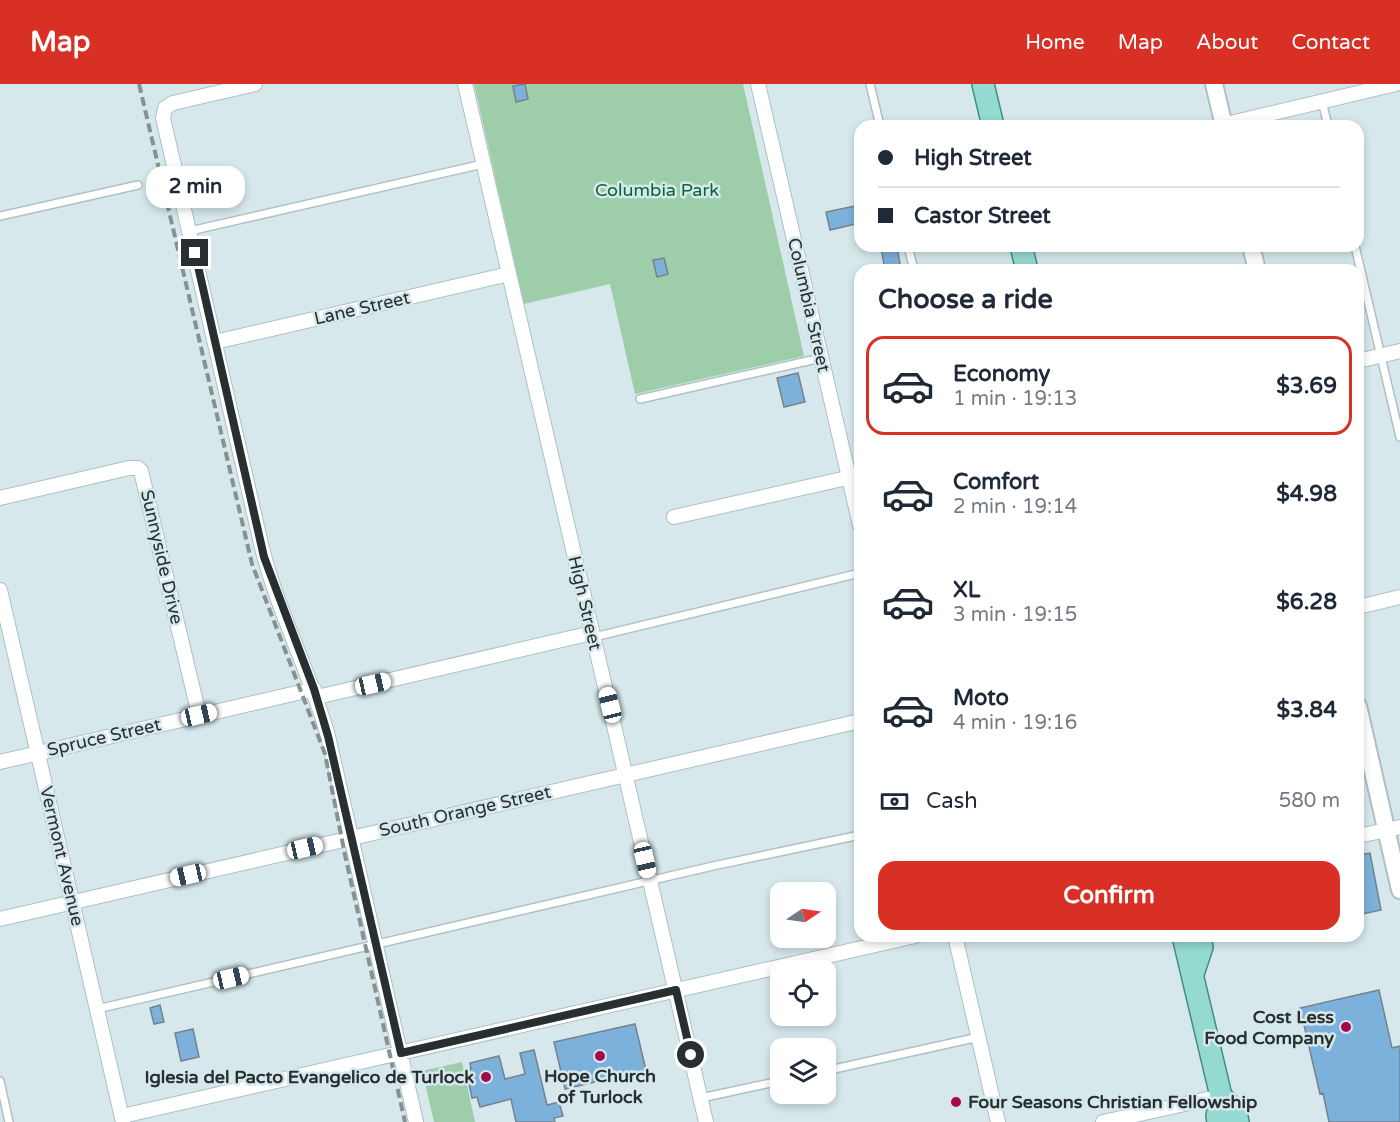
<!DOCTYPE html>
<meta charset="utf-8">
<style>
body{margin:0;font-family:"Varela Round",sans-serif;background:#f2f2f3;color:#1f2937;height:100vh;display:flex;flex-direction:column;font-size:22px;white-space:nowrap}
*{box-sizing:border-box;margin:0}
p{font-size:20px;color:#747a83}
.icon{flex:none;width:33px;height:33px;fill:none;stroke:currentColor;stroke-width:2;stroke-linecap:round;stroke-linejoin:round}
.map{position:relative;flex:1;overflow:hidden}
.panel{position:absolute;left:854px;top:180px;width:510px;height:678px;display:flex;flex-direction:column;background:#fff;border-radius:18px;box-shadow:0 3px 9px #0003}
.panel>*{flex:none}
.top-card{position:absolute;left:854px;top:36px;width:510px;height:132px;border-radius:18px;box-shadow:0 3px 9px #0003;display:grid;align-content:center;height:132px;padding:0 24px;background:#fff}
.needle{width:39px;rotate:77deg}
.tools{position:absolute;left:770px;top:798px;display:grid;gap:12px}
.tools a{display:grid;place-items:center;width:66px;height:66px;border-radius:12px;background:#fff;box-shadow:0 3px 9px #0003;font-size:30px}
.end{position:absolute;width:27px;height:27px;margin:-14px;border:8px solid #282f30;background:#fff;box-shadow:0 0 0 3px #fff}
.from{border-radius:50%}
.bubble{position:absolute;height:42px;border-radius:18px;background:#fff;box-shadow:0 3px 9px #0003;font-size:20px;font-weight:700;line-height:42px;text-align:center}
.car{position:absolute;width:18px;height:36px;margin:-18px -9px;border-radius:8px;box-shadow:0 0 4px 2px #0007;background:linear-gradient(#fff 24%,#345 0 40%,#fff 0 76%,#345 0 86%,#fff 0)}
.top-card b{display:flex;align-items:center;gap:21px;height:57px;font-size:22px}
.top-card b+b{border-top:2px solid #e0e1e3}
.top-card i{width:15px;height:15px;background:#1f2937}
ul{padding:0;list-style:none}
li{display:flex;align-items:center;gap:18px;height:99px;margin:0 12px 9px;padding:0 12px;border:3px solid transparent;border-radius:18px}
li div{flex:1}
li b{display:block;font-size:22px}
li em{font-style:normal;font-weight:700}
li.selected{border-color:#d93025}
li>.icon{width:54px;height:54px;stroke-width:1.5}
h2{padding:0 24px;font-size:27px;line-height:72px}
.pay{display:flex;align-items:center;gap:15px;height:66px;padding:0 24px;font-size:22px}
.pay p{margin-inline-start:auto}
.cta{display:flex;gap:12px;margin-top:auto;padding:12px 24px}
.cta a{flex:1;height:69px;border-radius:18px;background:#d93025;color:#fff;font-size:24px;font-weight:700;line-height:69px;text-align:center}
header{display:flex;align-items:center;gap:36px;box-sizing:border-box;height:84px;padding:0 30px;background:#d93025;color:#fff}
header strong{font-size:28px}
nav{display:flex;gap:33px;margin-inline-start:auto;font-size:21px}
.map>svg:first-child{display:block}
</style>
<header>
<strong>Map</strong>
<nav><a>Home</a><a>Map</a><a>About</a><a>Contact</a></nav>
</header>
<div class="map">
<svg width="1400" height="1038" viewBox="0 0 1400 1038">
<rect width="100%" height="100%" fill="#d6e8ec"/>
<path fill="#9dcea9" d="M474,0H743L804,272L635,310L610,200L524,220Z
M462,978L475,1038H434L422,987Z"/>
<path fill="#7cb1dc" stroke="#77828c" stroke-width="1.5" d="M525,0L528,15L516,18L513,2Z
M860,121V139L830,146L826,128Z
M897,162L901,186H885L881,164Z
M664,174L668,190L657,193L653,176Z
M798,289L805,318L784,323L777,294Z
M1370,769L1381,826L1358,831V771Z
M1379,906L1392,964L1400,962V1038H1329L1323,1009L1320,1010L1300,924Z
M160,921L164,938L154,940L150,924Z
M635,940L646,986L565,1005L554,958Z
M193,945L199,973L181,977L175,949Z
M534,966L547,1021L559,1018L563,1032L554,1034L555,1038H516L511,1015L480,1023L477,1013L472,1014L466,987L471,985L470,979L499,972L505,995L525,990L520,969Z"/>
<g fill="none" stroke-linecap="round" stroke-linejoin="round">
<g stroke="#afc0c4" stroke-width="10">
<path id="service" d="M870,0L880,42
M1322,17L1328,42
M0,132L138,101
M190,147L483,80
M908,162L914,186
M1355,162L1400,353
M640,315L821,274
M594,553L860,489
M97,925L713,782L860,751
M825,987L979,953
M0,997L9,1038
M701,1014L780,997"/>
</g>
<g stroke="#afc0c4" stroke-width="16">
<path id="minor" d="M255,0L173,19L165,24L163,34L262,464C278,528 310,588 328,652L416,1038
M465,0L706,1038
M758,0L860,441
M1218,42L1396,0
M215,258L509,190
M1358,277L1400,267
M0,414L129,384H138L141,387L199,631
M674,433L860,391
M0,506L123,1038
M1358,523L1400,513
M317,613L592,549
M0,678L314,605
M1358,752L1400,743
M0,835L860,637
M955,852L998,1038
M122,1032L915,852
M1103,1038L1221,1012"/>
</g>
<g stroke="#afc0c4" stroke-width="20">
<path id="tertiary" d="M1214,0L1224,42
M1251,162L1257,186
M1358,622L1400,806"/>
</g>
<g stroke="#3f8f84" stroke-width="24">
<path id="primary" d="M983,0L993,42
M1021,162L1027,186
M1183,852L1221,1012L1217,1032L1218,1038
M1193,890L1202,863L1199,852
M1221,1012L1236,1028L1238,1038"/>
</g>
<use href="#service" stroke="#fff" stroke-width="7"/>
<use href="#minor" stroke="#fff" stroke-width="14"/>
<use href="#tertiary" stroke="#fff" stroke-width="16"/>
<use href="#primary" stroke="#94dad1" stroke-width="21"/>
<path stroke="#859294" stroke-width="4" stroke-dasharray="9 4.5" stroke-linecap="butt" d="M139,0L252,480L325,670L345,771L405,1038"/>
</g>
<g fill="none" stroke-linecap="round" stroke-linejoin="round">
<path stroke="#282f30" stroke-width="8" d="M195,169L264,473L314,605L328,652L401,969L676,906L691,971"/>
</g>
<g fill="#a20a4b" stroke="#d6e8ec" stroke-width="2">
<circle cx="1346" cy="943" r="6"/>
<circle cx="600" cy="972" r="6"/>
<circle cx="486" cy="993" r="6"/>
<circle cx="956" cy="1018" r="6"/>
</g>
<g text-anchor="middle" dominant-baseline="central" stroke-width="5" stroke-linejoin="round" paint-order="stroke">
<g font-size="18" fill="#076633" stroke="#d6e8ec">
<text x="657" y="106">Columbia Park</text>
</g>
<g font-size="18" fill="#282f30" stroke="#d6e8ec">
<text transform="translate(809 221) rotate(77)">Columbia Street</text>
<text transform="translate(362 224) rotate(-13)">Lane Street</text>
<text transform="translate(162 473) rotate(77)">Sunnyside Drive</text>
<text transform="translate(585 519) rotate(77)">High Street</text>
<text transform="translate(104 653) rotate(-13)">Spruce Street</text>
<text transform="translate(465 727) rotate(-13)">South Orange Street</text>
<text transform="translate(62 772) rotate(77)">Vermont Avenue</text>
</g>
<g font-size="18" font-weight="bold" fill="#282f30" stroke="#d6e8ec" text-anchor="end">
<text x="1334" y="933">Cost Less<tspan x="1334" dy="21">Food Company</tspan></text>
<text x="600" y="992" text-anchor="middle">Hope Church<tspan x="600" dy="21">of Turlock</tspan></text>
<text x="474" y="993">Iglesia del Pacto Evangelico de Turlock</text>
<text x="968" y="1018" text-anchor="start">Four Seasons Christian Fellowship</text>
</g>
</g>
</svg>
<div class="tools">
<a><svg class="needle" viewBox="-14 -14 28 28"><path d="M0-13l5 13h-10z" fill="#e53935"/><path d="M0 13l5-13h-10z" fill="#747a83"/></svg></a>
<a><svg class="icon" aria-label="locate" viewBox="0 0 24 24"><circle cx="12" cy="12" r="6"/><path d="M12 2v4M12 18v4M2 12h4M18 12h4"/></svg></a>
<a><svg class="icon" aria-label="layers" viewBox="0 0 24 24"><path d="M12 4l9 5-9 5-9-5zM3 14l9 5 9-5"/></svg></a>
</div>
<i class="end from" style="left:691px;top:971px"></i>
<i class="end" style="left:195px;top:169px"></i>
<div class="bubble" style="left:146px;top:82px;width:99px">2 min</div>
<i class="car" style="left:373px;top:600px;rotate:77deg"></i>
<i class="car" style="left:610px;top:621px;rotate:346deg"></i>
<i class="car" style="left:199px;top:631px;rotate:77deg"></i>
<i class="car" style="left:305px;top:764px;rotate:77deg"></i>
<i class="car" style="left:645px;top:776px;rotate:167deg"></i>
<i class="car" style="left:188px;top:791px;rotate:257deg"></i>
<i class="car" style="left:231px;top:894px;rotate:77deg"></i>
<div class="top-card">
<b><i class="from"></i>High Street</b>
<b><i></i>Castor Street</b>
</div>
<section class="panel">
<h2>Choose a ride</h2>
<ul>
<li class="selected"><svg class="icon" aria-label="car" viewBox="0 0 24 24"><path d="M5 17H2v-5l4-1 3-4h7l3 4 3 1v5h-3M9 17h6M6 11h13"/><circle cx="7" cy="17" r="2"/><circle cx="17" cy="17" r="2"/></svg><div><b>Economy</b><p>1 min · 19:13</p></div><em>$3.69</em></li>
<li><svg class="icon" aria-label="car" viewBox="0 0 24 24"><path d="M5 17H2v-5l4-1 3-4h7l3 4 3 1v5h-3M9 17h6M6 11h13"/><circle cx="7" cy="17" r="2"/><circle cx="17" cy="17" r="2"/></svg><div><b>Comfort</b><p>2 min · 19:14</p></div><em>$4.98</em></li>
<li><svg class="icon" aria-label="car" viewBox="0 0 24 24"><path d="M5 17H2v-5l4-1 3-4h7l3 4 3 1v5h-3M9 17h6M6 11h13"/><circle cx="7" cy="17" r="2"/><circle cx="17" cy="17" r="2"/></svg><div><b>XL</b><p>3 min · 19:15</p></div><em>$6.28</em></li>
<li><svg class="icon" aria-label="car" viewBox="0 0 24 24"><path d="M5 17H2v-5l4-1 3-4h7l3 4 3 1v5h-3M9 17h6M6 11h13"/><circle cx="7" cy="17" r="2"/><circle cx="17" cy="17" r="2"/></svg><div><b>Moto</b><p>4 min · 19:16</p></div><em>$3.84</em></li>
</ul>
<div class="pay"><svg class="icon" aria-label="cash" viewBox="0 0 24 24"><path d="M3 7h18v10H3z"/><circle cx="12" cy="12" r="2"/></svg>Cash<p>580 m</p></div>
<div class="cta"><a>Confirm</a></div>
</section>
</div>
